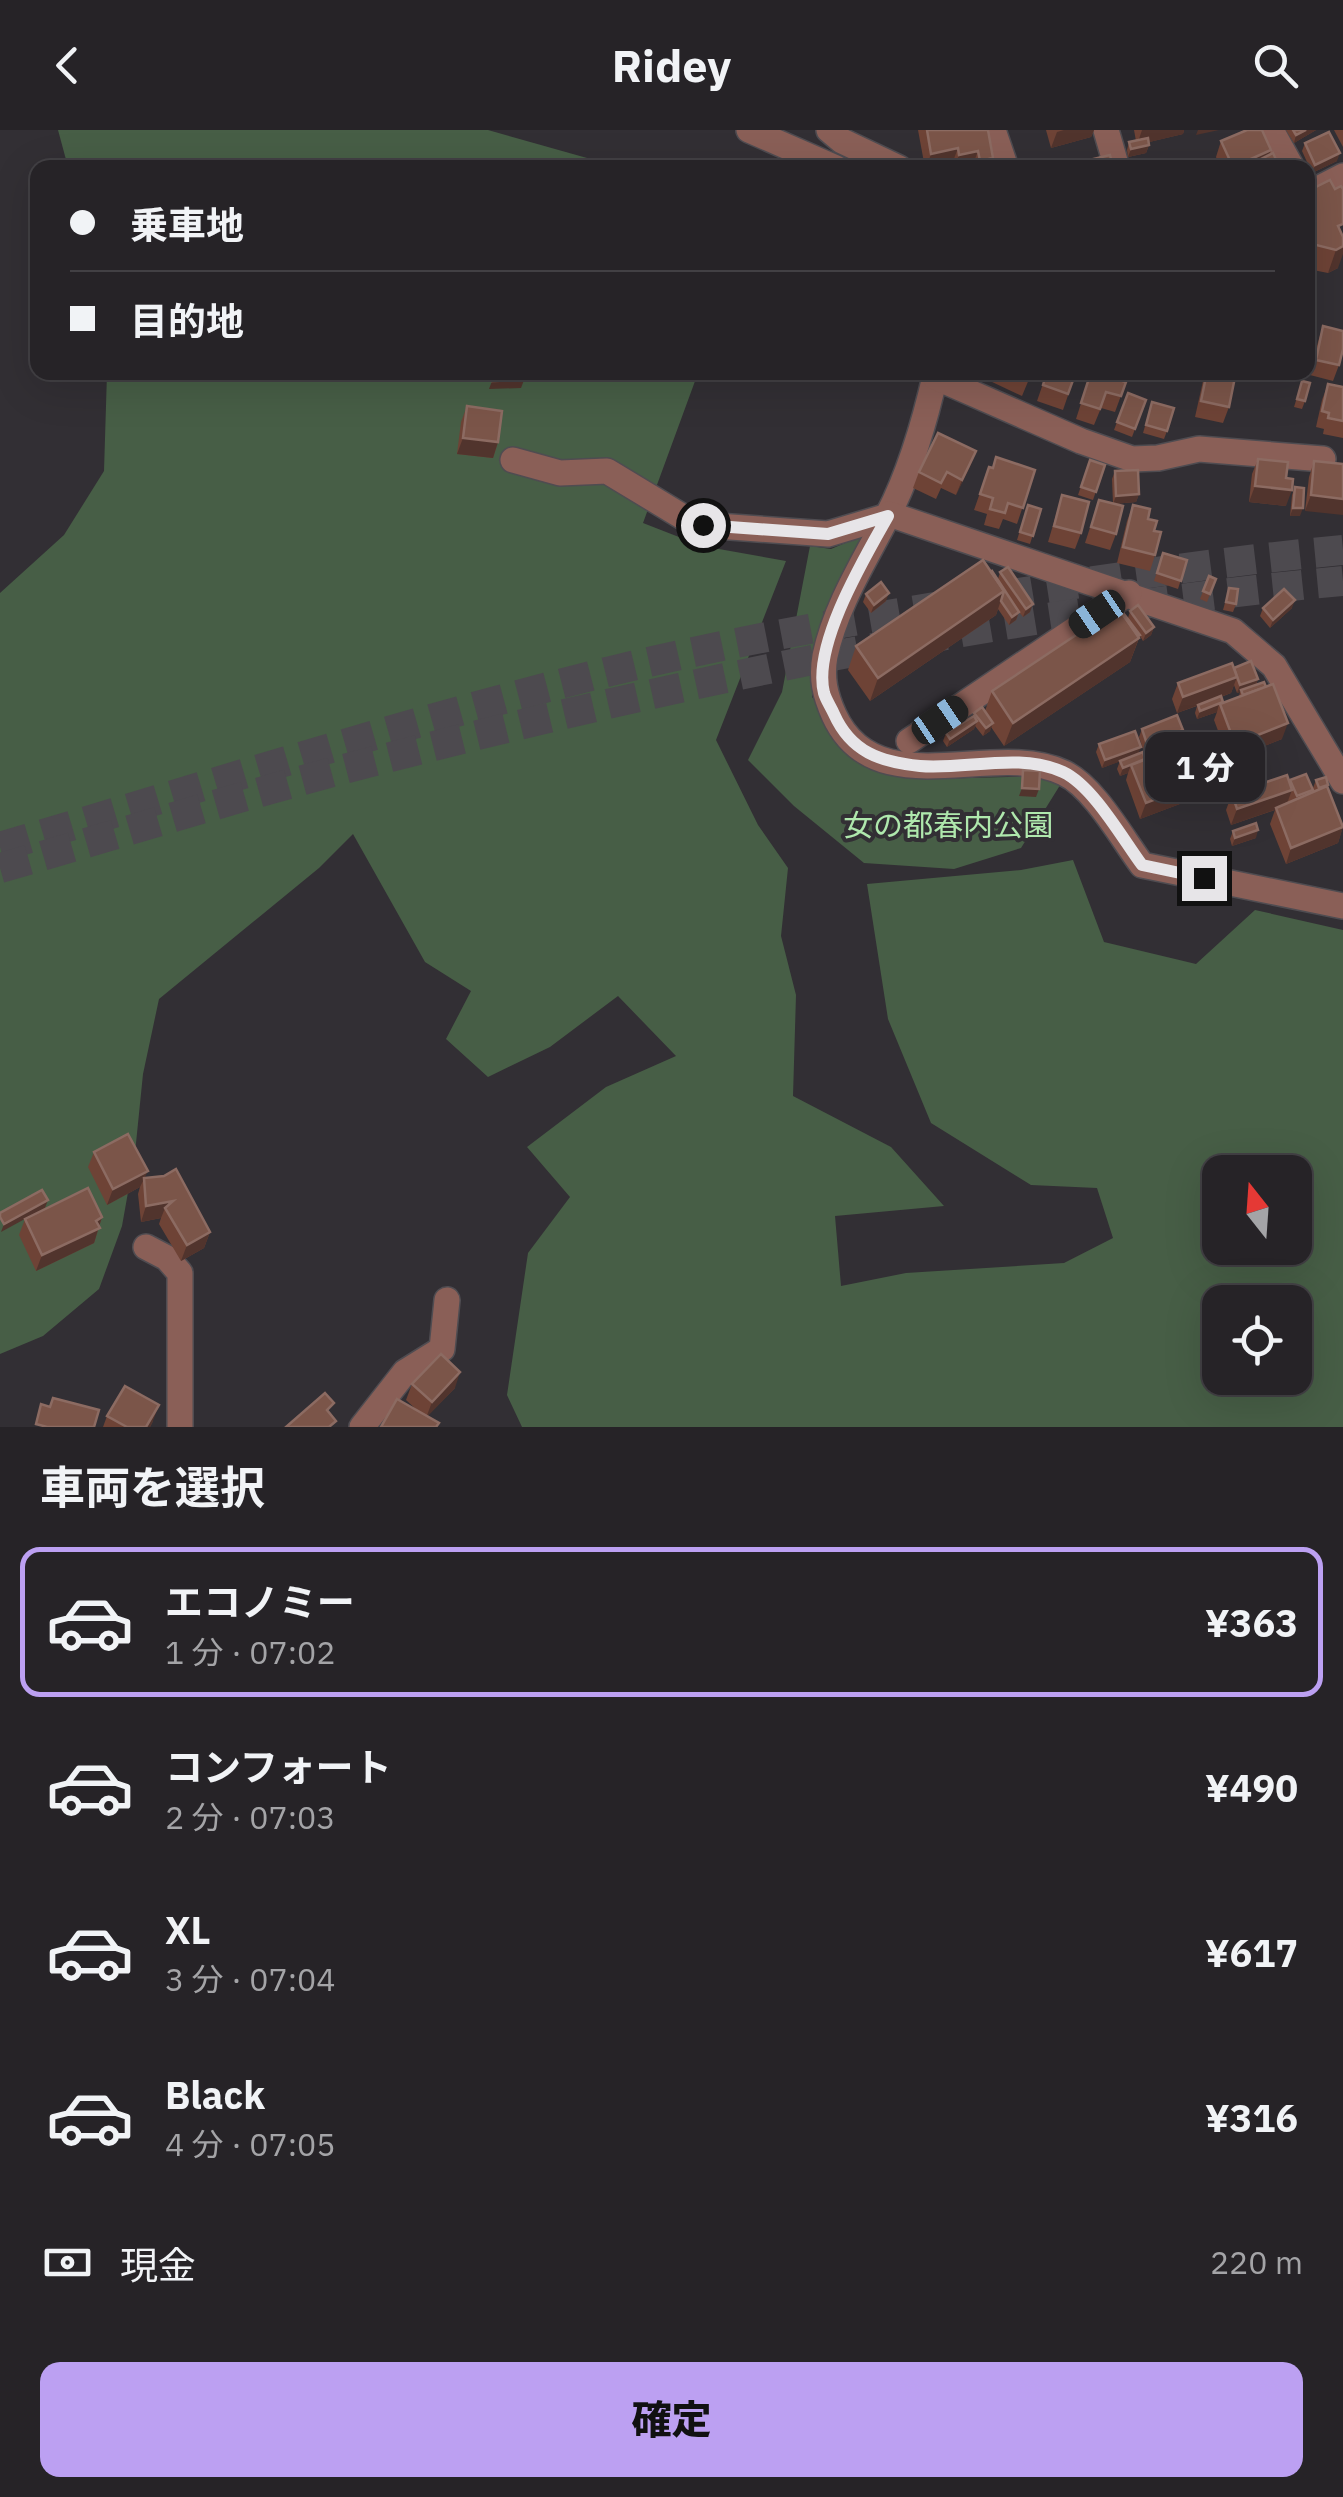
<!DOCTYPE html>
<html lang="ja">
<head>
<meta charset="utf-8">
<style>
	:root { --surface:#262327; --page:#322f33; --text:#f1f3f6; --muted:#a4a4a7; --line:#424044; --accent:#bca0f2 }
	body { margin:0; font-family:"IBM Plex Sans","Noto Sans JP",sans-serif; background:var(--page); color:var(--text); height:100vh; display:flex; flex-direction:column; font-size:38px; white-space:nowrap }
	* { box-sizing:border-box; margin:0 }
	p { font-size:32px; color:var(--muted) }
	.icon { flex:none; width:55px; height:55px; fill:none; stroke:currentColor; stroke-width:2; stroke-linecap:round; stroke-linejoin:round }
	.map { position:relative; height:1297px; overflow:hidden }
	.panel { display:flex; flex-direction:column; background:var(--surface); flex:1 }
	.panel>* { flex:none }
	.hud { position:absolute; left:30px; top:30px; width:1285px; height:220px; border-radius:20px; box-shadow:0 10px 40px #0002,0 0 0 2px var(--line); display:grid; align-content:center; height:220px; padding:0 40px; background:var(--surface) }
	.needle { width:65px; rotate:343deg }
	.controls { position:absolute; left:1202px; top:1025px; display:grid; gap:20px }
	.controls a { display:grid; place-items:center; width:110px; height:110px; border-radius:20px; background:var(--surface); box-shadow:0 10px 40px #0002,0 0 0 2px var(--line); font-size:50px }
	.end { position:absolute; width:45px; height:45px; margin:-22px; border:12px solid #e7e5e8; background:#111; box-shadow:0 0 0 5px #111 }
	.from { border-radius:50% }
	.bubble { position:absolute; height:70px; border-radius:20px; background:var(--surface); box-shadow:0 10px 40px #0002,0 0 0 2px var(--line); font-size:32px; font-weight:800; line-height:70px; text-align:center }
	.car { position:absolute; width:30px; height:60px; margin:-30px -15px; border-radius:12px; box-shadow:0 0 8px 2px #0007; background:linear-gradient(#222 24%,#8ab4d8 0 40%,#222 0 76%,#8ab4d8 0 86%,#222 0) }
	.hud b { display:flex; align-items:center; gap:35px; height:95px; font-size:38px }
	.hud b+b { border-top:2px solid var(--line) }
	.hud i { width:25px; height:25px; background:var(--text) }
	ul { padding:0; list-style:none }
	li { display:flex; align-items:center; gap:30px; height:150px; margin:0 20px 15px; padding:0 20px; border:5px solid transparent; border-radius:20px }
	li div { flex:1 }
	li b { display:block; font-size:38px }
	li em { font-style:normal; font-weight:800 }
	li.selected { border-color:var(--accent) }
	li>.icon { width:90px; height:90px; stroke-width:1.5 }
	h2 { padding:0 40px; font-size:45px; line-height:120px }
	.pay { display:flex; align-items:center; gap:25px; height:110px; padding:0 40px; font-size:38px }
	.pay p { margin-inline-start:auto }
	.primary-button { display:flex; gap:20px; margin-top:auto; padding:20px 40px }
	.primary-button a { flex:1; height:115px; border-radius:20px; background:var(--accent); color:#111; font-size:40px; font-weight:800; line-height:115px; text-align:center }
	header { display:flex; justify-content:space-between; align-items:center; height:130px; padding:0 40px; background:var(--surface); font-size:45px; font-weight:800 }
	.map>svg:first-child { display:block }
	.green { fill:#475e46; fill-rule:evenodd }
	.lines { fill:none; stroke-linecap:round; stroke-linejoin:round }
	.highway-tunnel { stroke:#4d4a4f; stroke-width:30; stroke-dasharray:30 15; stroke-linecap:butt }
	.minor-casing { stroke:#4f4c51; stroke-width:28 }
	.minor { stroke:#8a5f57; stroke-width:25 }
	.wall { fill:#6e4336; fill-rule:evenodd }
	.shaded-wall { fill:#51342d }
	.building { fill:#7b5549; stroke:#8c6b62; stroke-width:2.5 }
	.route { stroke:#e7e5e8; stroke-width:12 }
	.labels { text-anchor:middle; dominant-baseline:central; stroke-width:8; stroke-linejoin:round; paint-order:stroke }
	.park-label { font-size:30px; fill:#afe8ad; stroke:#322f34 }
</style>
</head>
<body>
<header><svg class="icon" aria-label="back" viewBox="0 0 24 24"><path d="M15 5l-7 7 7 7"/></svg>Ridey<svg class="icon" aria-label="search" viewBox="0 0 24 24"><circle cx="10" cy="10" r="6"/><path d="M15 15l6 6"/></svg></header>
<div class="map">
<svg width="1343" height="1297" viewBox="0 0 1343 1297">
	<rect width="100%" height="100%" fill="#322f34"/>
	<g class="green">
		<polygon points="58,0 488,0 619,37 68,37"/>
		<path d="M 107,243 L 698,243 L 643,393 L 702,416 L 786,431 L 716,610 L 758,695 L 788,738 L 781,806 L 796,865 L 793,966 L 891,1017 L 944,1076 L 835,1086 L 841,1156 L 906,1143 L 1064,1133 L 1113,1108 L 1097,1058 L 1031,1055 L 931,993 L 888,889 L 867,754 L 1021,740 L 1073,730 L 1104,812 L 1196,834 L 1255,780 L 1343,800 L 1343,1297 L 522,1297 L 507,1265 L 528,1123 L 570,1067 L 527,1017 L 606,957 L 676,926 L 618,866 L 550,917 L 488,947 L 446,909 L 471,861 L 425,832 L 353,704 L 319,738 L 159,869 L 143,944 L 135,1023 L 122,1096 L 99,1159 L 43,1206 L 0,1224 L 0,463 L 64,405 L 104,341 ZM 1220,1042 L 1295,1042 L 1295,1118 L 1220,1118 ZM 1220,1172 L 1295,1172 L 1295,1248 L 1220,1248 Z"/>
		<polygon points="864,405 816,509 812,567 867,636 901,647 929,649 1044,646 1062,652 1021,718 954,739 864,733 794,676 748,630 782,562 810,416 831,419"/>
	</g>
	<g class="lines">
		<g class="highway-tunnel">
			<path d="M 0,717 C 203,657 406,592 611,541 C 724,513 839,493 953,474 C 1082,452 1212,432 1343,420"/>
			<path d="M 0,738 C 123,703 246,664 371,632 C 689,550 1015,481 1343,451"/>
		</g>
		<defs>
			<g id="minor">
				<polyline points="749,0 836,38"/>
				<polyline points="829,0 842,11 899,38"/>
				<polyline points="993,0 1006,38"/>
				<polyline points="1106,0 1117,38"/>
				<polyline points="1271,0 1292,38"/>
				<polyline points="1308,64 1343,46"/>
				<path d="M 936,242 C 925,291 910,343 887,387 C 864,432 836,475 825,526 C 821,548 825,565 834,585 C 876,677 993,609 1064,643 C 1094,657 1122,708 1142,735 L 1343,776"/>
				<polyline points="935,247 1081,311 1132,329 1158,328 1199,319 1323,329"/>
				<polyline points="513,330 560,343 607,341 693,393 703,395 828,404 888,386"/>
				<polyline points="889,384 1233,501 1274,536 1343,651"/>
				<polyline points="909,611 1129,463"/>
				<polyline points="146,1117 167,1128 180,1143 180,1297"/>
				<polyline points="362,1297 405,1242 442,1219 447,1170"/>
			</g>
		</defs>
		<use href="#minor" class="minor-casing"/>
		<use href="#minor" class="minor"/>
	</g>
	<g class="wall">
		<polygon points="918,0 988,0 993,28 990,38 952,38 952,34 936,38 925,38"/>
		<polygon points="1046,0 1094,0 1091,7 1051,18"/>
		<polygon points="1134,0 1184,0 1183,4 1149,12 1149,15 1146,23 1128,27 1127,20 1129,12 1136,11"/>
		<polygon points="1286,0 1316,0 1294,13"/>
		<polygon points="1334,0 1343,0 1343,17"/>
		<polygon points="1221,11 1271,20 1270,25 1280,38 1220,38 1216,27"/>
		<polygon points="1305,13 1337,31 1312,43 1302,21"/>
		<polygon points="1330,50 1338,138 1328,143 1308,139 1308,61"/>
		<polygon points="1323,196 1339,235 1333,251 1310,245 1318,212"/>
		<polygon points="993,242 1032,242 1022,266 990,251"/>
		<polygon points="1047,242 1076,242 1063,280 1037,271"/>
		<polygon points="1091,242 1126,252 1115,282 1101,278 1094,295 1076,289"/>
		<polygon points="1205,242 1236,242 1229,277 1223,293 1195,287"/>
		<polygon points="1259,242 1301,242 1298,251"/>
		<polygon points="1302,251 1305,271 1302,279 1294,277"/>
		<polygon points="1328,254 1343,257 1343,308 1323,304 1324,299 1316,297 1322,270"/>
		<polygon points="1128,263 1146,270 1132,307 1114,300"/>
		<polygon points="1152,272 1167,301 1164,309 1143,303"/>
		<polygon points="467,276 498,312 493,328 457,324 461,292"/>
		<polygon points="976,321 956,365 941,358 936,369 913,358 919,342"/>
		<polygon points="1258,329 1286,348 1286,376 1249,372 1252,344"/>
		<polygon points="1090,330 1105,335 1093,370 1078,365"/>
		<polygon points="1314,331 1343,334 1305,381 1309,347"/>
		<polygon points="989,337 1035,340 1017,394 1003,389 999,399 984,395 987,384 974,380"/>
		<polygon points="1115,341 1139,364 1136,372 1113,374 1112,349"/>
		<polygon points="1295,357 1300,386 1290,386 1292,365"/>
		<polygon points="1062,365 1081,403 1075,419 1048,412"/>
		<polygon points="1099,370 1116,404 1110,420 1085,413"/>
		<polygon points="1028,375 1041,379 1030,414 1017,410"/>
		<polygon points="1133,375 1148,389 1154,401 1155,425 1150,441 1117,433 1127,391"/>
		<polygon points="1163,423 1187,430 1178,459 1154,451"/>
		<polygon points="991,442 998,449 1000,442 1030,482 1023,487 1019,482 1016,490 1009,495 998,479 996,485 870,571 848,540 856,516"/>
		<polygon points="1209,446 1216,449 1207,472 1200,469"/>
		<polygon points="1229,458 1236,474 1233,482 1223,480"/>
		<polygon points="866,464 886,471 871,483 863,472"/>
		<polygon points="1263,478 1292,478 1270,498 1260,486"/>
		<polygon points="1130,481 1154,497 1151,505 1143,511 1140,506 1130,532 1004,616 991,597 990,601 983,606 975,596 974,599 947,617 943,611 946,603 973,586 974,583 985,581 992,561 1123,485 1128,488"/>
		<path d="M 1234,538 L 1258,549 L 1256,555 L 1282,609 L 1229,630 L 1214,590 L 1217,582 L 1197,589 L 1195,583 L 1197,576 L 1177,583 L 1172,569 L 1178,553 ZM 1234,555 L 1237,563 L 1240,562 L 1239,567 L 1223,572 L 1221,567 L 1231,563 Z"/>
		<polygon points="1142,599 1183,600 1180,608 1144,622 1139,607"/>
		<polygon points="1099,614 1138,624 1145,629 1158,625 1161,616 1188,619 1186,620 1193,669 1140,689 1126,650 1128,643 1120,646 1117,639 1120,631 1102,638 1096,622"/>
		<polygon points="1316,650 1327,656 1343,696 1338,713 1286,734 1270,694 1275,680 1231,695 1226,680 1232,664 1289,652 1313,660 1312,663 1314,662 1313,658"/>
		<polygon points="1233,701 1256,708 1232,716 1230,709"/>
		<polygon points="94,1022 145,1048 210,1102 204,1118 181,1131 159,1094 161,1088 141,1092 138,1064 140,1057 107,1075 88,1037"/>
		<polygon points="102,1087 94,1113 36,1141 19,1105 25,1089"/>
		<polygon points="412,1254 455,1258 427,1286 439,1293 437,1297 381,1297 419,1282 406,1270"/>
		<polygon points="107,1286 153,1291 150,1297 103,1297"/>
	</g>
	<g class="shaded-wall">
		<polygon points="1064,0 1094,0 1091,7 1051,18 1057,2"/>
		<polygon points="1142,0 1184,0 1183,4 1137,15"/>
		<polygon points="1198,0 1219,0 1196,5"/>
		<polygon points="1306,0 1316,0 1294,13 1296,5"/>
		<polygon points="1149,15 1146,23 1128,27 1131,19"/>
		<polygon points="958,18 952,34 926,38 931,24"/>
		<polygon points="1271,20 1265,36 1232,38 1233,37"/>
		<polygon points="978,21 972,37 954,38 959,25"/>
		<polygon points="1340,23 1337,31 1312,43 1315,35"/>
		<polygon points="993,28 990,38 977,38 980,31"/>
		<polygon points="1343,116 1343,124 1338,138 1328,143 1336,120"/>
		<polygon points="524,250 521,258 489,259 492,251"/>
		<polygon points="463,308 498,312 493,328 457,324"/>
		<polygon points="976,321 970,337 956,365 962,350"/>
		<polygon points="1255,356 1292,360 1286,376 1249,372"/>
		<polygon points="1139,364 1136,372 1113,374 1116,366"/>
		<polygon points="1311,365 1343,369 1343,385 1305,381"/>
		<polygon points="1293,378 1303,378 1300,386 1290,386"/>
		<polygon points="1004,461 996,485 870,571 878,548"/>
		<polygon points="889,463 886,471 871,483 874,475"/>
		<polygon points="1295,470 1292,478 1270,498 1273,490"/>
		<polygon points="1033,474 1030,482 1023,487 1026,479"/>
		<polygon points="1019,482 1016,490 1009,495 1012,487"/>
		<polygon points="1154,497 1151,505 1143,511 1146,503"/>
		<polygon points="1140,505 1130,532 1004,616 1013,593"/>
		<polygon points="1237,547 1231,563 1177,583 1183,567"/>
		<polygon points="1258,549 1255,557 1237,563 1240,555"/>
		<polygon points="1219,574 1217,582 1197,589 1200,581"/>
		<polygon points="977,591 974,599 947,617 950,609"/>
		<polygon points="993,593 990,601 983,606 986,598"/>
		<polygon points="1288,593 1282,609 1229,630 1235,614"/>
		<polygon points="1183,600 1180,608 1144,622 1147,614"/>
		<polygon points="1141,617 1138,625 1102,638 1105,630"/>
		<polygon points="1131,635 1128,643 1120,646 1123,638"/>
		<polygon points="1198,653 1193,669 1140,689 1146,673"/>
		<polygon points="1022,658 1039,659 1036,667 1019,666"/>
		<polygon points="1292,660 1286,676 1231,695 1237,679"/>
		<polygon points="1343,697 1338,713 1286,734 1291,718"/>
		<polygon points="1258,700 1256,708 1232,716 1235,708"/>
		<polygon points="148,1041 140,1057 107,1075 113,1059"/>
		<polygon points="48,1070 45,1078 1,1102 4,1094"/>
		<polygon points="173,1071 165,1078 161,1088 141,1092 146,1076"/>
		<polygon points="102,1087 94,1113 36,1141 42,1125"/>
		<polygon points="210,1102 204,1118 181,1131 187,1115"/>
		<polygon points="460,1242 455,1258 426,1288 432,1272"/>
		<polygon points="159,1275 153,1291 150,1297 146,1297"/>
	</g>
	<g class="building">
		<polygon points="927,0 988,0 993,28 980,31 978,21 959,25 958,18 931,24"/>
		<polygon points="1247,0 1262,0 1271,20 1233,37 1221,11"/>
		<polygon points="1293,0 1306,0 1296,5"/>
		<polygon points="1329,2 1340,23 1315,35 1305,13"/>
		<polygon points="1148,8 1149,15 1131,19 1129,12"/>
		<polygon points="1273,23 1280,38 1243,38"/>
		<polygon points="1110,25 1113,38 1082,38 1081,32"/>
		<polygon points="1330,50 1335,59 1341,56 1343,59 1343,94 1338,96 1343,107 1343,116 1336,120 1316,115 1308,100 1308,61"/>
		<polygon points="1323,196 1343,201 1343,219 1339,235 1316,230"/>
		<polygon points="492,242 524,242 524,250 492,251"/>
		<polygon points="1012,242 1031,242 1028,250"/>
		<polygon points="1047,242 1076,242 1068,264 1043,255"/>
		<polygon points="1091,242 1126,252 1121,266 1106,262 1100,279 1081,273"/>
		<polygon points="1207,242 1236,242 1229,277 1201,271"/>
		<polygon points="1302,251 1310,253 1305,271 1297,269"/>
		<polygon points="1328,254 1343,257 1343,291 1328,288 1329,283 1322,281"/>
		<polygon points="1128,263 1146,270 1135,299 1117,292"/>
		<polygon points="1152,272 1174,278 1167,301 1146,295"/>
		<polygon points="467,276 502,281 498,312 463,308"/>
		<polygon points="938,303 976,321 962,350 947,342 941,353 919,342"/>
		<polygon points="996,327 1035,340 1023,378 1008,373 1005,383 990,379 993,368 980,364 989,337 993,338"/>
		<polygon points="1258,329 1288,332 1286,348 1293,349 1292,360 1255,356"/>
		<polygon points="1090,330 1105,335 1096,362 1081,357"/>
		<polygon points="1314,331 1343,334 1343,369 1311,365"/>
		<polygon points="1138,340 1139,364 1116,366 1115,341"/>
		<polygon points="1295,357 1304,358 1303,378 1293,378"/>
		<polygon points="1062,365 1089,372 1081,403 1054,396"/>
		<polygon points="1099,370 1123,376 1116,404 1091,397"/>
		<polygon points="1028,375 1041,379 1033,406 1020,402"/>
		<polygon points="1133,375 1150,379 1148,389 1157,391 1154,401 1161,402 1155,425 1123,417"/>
		<polygon points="1163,423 1187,430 1181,451 1157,443"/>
		<polygon points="983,430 1004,461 878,548 856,516"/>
		<polygon points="1008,437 1033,474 1026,479 1000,442"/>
		<polygon points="992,441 1019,482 1012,487 1001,471 1004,461 991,442"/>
		<polygon points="1209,446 1216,449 1210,464 1203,461"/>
		<polygon points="881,452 889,463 874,475 866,464"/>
		<polygon points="1229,458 1238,459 1236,474 1226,472"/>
		<polygon points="1284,459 1295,470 1273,490 1263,478"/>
		<polygon points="1138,475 1154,497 1146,503 1130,481"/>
		<polygon points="1118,477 1139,508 1013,593 992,561"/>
		<polygon points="1124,484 1140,505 1138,506 1123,485"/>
		<polygon points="1251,531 1258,549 1240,555 1234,538"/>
		<polygon points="1232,533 1237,547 1183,567 1178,553"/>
		<polygon points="1264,552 1266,557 1243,565 1241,560"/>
		<polygon points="1273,554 1288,593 1235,614 1220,574"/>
		<polygon points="1221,566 1223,572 1200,581 1198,575"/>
		<polygon points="982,577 993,593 986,598 974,583"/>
		<polygon points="1177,585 1183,600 1147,614 1142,599"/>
		<polygon points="974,586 977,591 950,609 946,603"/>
		<polygon points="1135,601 1141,617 1105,630 1099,614"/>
		<polygon points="1189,606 1191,611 1163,621 1161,616"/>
		<polygon points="1184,615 1198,653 1146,673 1131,635"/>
		<polygon points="1143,622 1145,629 1123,638 1120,631"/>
		<polygon points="1023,640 1040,641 1039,659 1022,658"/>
		<polygon points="1306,644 1313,660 1297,666 1290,650"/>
		<polygon points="1287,645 1292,660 1237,679 1232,664"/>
		<polygon points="1326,647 1328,655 1319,658 1316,650"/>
		<polygon points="1327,656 1343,697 1291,718 1276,678"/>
		<polygon points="1256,693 1258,700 1235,708 1233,701"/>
		<polygon points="128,1004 148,1041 113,1059 94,1022"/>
		<polygon points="176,1039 210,1102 187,1115 165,1078 173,1071 146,1076 144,1048 164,1046"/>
		<polygon points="88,1058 102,1087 96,1091 100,1098 42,1125 25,1089"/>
		<polygon points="42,1060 48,1070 4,1094 0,1087 0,1083"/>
		<polygon points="441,1224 460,1242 432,1272 412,1254"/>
		<polygon points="125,1256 159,1275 146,1297 127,1297 107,1286"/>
		<polygon points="325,1263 334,1273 327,1280 336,1291 329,1297 286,1297"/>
		<polygon points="53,1268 99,1280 94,1297 47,1297 36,1294 41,1274 50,1277"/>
		<polygon points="397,1269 439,1293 436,1297 381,1297"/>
	</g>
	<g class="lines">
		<path class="route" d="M 703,395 L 828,404 L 888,386 C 865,427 812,515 824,563 C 826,570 831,577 834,584 C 851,622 880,632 920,636 C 966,640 1019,622 1063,642 C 1093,656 1122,708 1142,735 L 1204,748"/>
	</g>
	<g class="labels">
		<g class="park-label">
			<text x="948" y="694">女の都春内公園</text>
		</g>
	</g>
</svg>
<div class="controls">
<a><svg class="needle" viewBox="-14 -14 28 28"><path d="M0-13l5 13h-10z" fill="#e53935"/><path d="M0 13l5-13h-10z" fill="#a4a4a7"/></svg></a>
<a><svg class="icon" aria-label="locate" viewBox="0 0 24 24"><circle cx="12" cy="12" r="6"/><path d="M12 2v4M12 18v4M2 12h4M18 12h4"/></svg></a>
</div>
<i class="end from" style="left:703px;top:395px"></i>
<i class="end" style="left:1204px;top:748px"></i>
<div class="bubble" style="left:1145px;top:602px;width:120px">1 分</div>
<i class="car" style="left:1097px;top:484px;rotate:236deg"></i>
<i class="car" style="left:940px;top:590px;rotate:56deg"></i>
<div class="hud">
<b><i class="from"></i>乗車地</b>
<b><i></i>目的地</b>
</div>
</div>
<section class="panel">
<h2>車両を選択</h2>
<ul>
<li class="selected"><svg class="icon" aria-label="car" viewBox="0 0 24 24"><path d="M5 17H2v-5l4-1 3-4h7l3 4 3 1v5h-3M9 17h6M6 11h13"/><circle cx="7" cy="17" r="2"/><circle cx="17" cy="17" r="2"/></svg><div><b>エコノミー</b><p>1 分 · 07:02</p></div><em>¥363</em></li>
<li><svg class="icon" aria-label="car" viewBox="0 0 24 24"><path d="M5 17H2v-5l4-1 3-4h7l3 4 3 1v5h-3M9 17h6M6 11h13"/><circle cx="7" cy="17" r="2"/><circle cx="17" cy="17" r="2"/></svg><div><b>コンフォート</b><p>2 分 · 07:03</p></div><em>¥490</em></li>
<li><svg class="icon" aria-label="car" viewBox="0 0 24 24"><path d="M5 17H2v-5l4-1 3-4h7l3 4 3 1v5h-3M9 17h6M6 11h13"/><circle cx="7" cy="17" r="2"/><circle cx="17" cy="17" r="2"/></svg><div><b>XL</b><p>3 分 · 07:04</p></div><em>¥617</em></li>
<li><svg class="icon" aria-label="car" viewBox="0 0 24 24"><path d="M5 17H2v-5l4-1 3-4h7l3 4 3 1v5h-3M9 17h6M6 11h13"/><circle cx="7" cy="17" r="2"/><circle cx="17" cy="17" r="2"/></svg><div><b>Black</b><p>4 分 · 07:05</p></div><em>¥316</em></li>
</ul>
<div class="pay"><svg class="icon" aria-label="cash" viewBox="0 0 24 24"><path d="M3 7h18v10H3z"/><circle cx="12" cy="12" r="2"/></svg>現金<p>220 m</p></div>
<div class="primary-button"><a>確定</a></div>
</section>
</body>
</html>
